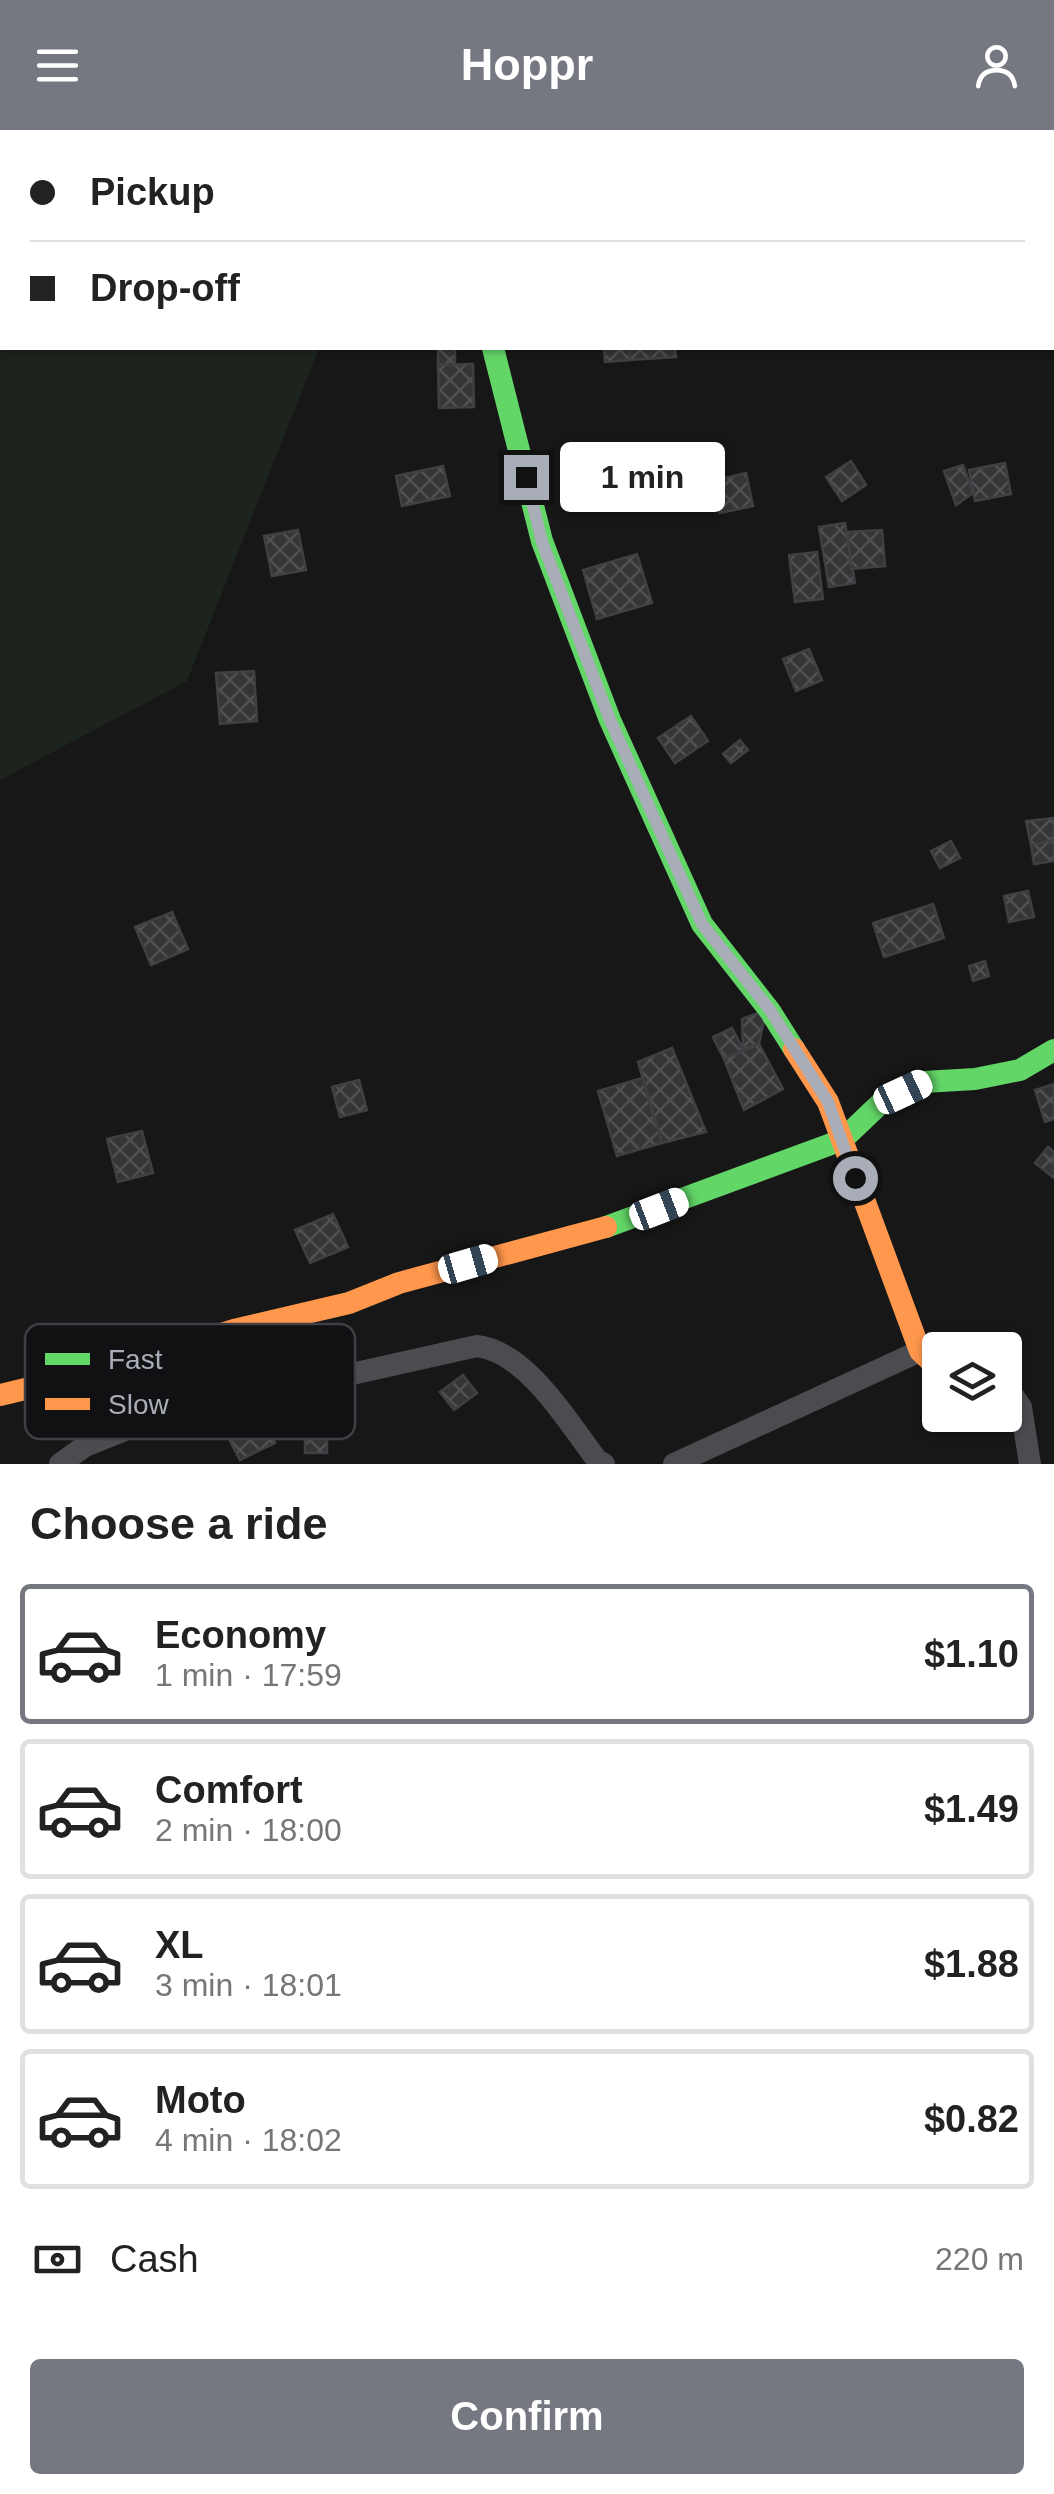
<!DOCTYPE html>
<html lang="en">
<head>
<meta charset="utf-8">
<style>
	:root { --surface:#fff; --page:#f6f6f6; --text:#222; --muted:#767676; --line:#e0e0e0; --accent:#757880 }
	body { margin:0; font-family:Arial,sans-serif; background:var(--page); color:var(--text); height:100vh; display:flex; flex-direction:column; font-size:38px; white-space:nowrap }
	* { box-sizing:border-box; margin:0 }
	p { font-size:32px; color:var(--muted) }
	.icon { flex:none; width:55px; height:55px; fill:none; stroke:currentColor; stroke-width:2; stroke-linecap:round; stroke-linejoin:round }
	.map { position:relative; height:1334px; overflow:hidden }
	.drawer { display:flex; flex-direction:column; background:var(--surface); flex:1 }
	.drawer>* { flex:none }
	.guide { position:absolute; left:0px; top:0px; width:1055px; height:220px; box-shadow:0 2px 8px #0004; display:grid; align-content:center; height:220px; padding:0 30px; background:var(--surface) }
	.fabs { position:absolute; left:922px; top:1202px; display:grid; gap:20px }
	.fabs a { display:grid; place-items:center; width:100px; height:100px; border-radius:10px; background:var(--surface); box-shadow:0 2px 8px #0004; font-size:50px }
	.end { position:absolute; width:45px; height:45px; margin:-22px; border:12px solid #a8adb8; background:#111; box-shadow:0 0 0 5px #111 }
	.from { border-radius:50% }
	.bubble { position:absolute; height:70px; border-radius:10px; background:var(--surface); box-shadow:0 2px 8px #0004; font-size:32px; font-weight:700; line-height:70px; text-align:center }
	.car { position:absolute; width:30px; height:60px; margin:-30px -15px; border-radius:12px; box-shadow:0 0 8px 2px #0007; background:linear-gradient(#fff 24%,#345 0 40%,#fff 0 76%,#345 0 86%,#fff 0) }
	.guide b { display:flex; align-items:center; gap:35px; height:95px; font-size:38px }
	.guide b+b { border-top:2px solid var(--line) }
	.guide i { width:25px; height:25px; background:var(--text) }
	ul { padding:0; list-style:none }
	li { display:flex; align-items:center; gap:30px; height:140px; margin:0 20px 15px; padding:0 10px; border:5px solid var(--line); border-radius:10px }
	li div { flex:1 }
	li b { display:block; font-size:38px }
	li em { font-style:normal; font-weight:700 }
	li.active { border-color:var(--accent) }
	li>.icon { width:90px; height:90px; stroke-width:1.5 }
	h2 { padding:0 30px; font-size:45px; line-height:120px }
	.pay { display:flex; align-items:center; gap:25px; height:110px; padding:0 30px; font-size:38px }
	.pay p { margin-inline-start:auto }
	.action { display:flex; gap:20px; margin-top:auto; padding:20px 30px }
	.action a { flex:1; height:115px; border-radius:10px; background:var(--accent); color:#fff; font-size:40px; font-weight:700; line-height:115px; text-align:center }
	header { display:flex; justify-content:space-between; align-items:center; height:130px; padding:0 30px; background:var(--accent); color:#fff; font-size:45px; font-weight:700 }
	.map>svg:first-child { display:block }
	.green { fill:#1d241e }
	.building { fill:url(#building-cross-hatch); stroke:#3f4043; stroke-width:2.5 }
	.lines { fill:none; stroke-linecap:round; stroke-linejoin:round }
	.street { stroke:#4b4c50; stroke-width:22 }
	.fast { stroke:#63d668; stroke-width:22 }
	.slow { stroke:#ff974d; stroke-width:22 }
	.route { stroke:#a8adb8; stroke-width:12 }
	.key { fill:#111113; stroke:#3e4045; stroke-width:2.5 }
	.key-label { font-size:28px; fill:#a8adb8 }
</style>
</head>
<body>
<header><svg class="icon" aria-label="menu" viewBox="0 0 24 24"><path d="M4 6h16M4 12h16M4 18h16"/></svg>Hoppr<svg class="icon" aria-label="person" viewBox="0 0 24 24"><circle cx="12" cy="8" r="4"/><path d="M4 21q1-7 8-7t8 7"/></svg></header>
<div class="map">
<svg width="1054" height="1334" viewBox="0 0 1054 1334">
	<defs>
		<pattern id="building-cross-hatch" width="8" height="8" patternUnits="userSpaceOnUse" patternTransform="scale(2.5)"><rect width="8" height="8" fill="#353536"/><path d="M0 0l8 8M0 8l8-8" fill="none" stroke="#4f5051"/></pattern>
	</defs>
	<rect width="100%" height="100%" fill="#171717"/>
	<polygon class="green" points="0,0 236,2 2,2 2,218 319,218 187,551 0,650"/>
	<g class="building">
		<rect x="438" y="218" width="17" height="17"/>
		<polygon points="604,218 630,218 630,230 605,232"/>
		<polygon points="630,218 675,218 676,227 630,230"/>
		<polygon points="473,234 474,277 439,278 438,235"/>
		<polygon points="851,331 866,355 842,371 826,347"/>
		<polygon points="1005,333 1011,364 975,371 969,340"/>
		<polygon points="963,335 973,363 956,375 944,341"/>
		<polygon points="443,336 450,366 402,376 396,346"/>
		<polygon points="746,343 753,376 720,383 713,351"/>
		<polygon points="845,393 855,453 829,457 819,397"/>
		<polygon points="298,400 306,440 272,446 264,406"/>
		<polygon points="882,400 885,436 851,439 848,402"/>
		<polygon points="817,422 823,469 795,472 789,425"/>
		<polygon points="637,424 652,473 597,489 583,440"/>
		<polygon points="809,519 822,550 796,561 783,529"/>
		<polygon points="254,541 257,591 220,594 216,543"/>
		<polygon points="691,586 708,611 675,633 658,608"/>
		<polygon points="740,610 748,620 731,633 723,624"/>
		<polygon points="1054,688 1054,710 1031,715 1026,691"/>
		<polygon points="1054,710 1054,731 1034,734 1031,715"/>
		<polygon points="951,711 960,728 940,738 931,721"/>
		<polygon points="1028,761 1034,787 1009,792 1004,766"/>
		<polygon points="933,774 944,808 884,827 873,793"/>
		<polygon points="172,782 188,819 151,835 135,797"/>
		<polygon points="985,831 989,846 973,851 969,836"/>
		<polygon points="766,880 759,914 743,919 742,889"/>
		<polygon points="732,898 743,919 724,929 713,907"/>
		<polygon points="759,914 783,959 744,980 724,929"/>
		<polygon points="672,918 706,1002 662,1013 638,932"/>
		<polygon points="642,948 662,1013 617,1026 598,961"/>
		<polygon points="359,950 367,980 340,987 332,957"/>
		<polygon points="1054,954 1054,989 1045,992 1035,960"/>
		<polygon points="142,1001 153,1043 118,1052 107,1009"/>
		<polygon points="1048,1017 1054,1022 1054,1048 1035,1033"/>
		<polygon points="333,1084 348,1117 310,1133 295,1100"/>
		<polygon points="463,1245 477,1263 454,1280 440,1262"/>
		<polygon points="264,1291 275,1313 240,1330 229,1309"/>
		<rect x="305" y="1305" width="22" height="18"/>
	</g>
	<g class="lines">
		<g class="street">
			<polyline points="433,0 433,2"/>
			<polyline points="1005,1254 1021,1277 1030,1334"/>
			<path d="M 60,1334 L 85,1316 L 155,1288 L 477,1216 C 527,1222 568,1292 597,1330 L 604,1334"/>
			<polyline points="674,1334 920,1221"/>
		</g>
		<g class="fast">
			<polyline points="493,218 542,411 610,590 702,794 770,881 794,919"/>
			<polyline points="606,1097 842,1010 883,971 924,952 975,949 1020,940 1054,920"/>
		</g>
		<g class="slow">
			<polyline points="794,919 828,972 920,1221 940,1240"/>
			<polyline points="0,1265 113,1238 234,1200 349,1173 399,1153 606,1097"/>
		</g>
	</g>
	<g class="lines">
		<polyline class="route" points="526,347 542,412 610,590 702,794 770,880 828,972 855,1048"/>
	</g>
	<rect x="25" y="1194" width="330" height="115" rx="15" class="key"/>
	<rect x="45" y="1223" width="45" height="12" fill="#63d668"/>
	<rect x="45" y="1268" width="45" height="12" fill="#ff974d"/>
	<g class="key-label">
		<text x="108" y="1239">Fast</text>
		<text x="108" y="1284">Slow</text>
	</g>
</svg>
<div class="fabs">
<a><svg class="icon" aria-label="layers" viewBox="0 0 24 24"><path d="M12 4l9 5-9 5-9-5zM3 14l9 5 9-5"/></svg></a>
</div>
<i class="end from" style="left:855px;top:1048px"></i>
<i class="end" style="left:526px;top:347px"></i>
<div class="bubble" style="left:560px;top:312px;width:165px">1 min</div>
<i class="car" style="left:903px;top:962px;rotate:65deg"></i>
<i class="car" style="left:659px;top:1079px;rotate:69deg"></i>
<i class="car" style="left:468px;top:1134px;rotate:74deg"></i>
<div class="guide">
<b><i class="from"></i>Pickup</b>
<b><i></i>Drop-off</b>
</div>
</div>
<section class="drawer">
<h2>Choose a ride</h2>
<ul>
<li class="active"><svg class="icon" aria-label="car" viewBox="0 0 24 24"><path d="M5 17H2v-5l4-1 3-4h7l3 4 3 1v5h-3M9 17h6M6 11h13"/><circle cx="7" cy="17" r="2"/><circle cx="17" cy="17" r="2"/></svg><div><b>Economy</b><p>1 min · 17:59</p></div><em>$1.10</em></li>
<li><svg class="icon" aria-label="car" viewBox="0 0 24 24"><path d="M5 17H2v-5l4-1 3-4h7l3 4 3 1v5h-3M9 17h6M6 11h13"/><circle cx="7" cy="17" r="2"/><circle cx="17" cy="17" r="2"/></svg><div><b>Comfort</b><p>2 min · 18:00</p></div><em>$1.49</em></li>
<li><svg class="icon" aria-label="car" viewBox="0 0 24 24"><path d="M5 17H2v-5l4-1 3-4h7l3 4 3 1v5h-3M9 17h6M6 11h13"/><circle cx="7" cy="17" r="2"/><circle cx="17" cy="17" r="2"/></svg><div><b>XL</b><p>3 min · 18:01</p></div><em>$1.88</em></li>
<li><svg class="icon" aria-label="car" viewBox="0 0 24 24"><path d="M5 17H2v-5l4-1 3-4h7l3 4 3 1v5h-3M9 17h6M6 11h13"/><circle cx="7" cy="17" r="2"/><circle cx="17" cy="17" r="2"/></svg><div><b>Moto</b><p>4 min · 18:02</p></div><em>$0.82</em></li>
</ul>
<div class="pay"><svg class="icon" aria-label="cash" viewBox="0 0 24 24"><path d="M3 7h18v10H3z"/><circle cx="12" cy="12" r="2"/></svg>Cash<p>220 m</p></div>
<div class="action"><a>Confirm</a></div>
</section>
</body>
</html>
